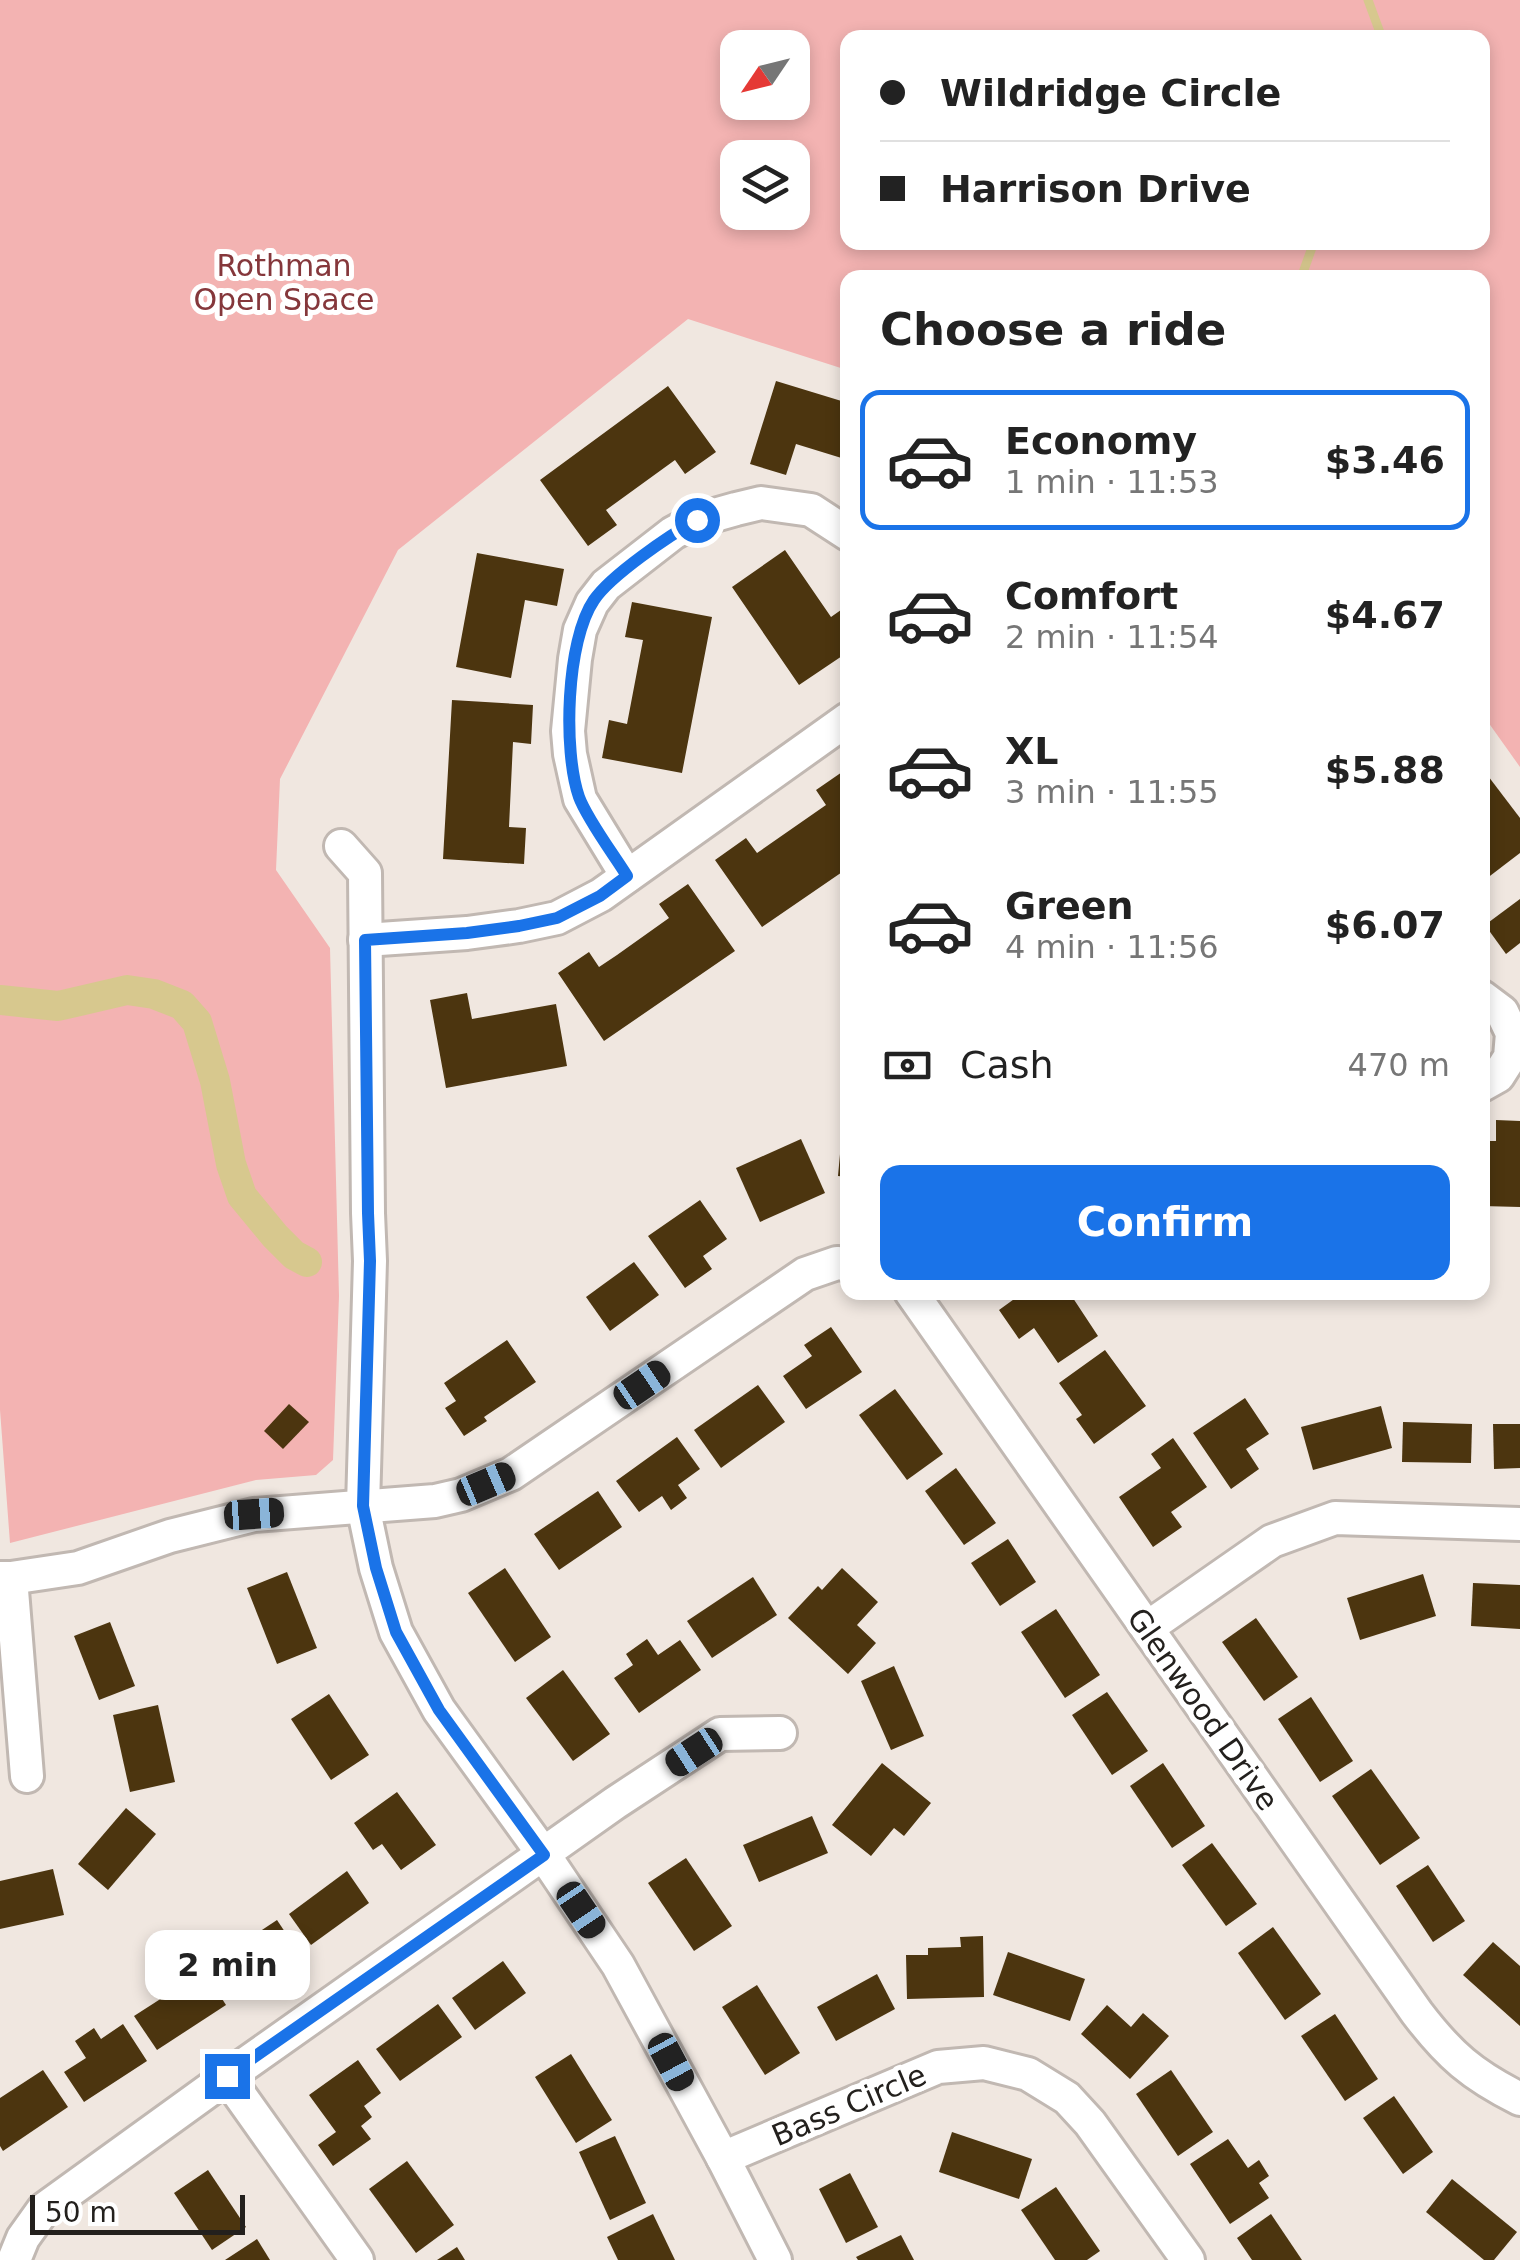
<!DOCTYPE html>
<html lang="en">
<head>
<meta charset="utf-8">
<style>
	:root { --surface:#fff; --page:#f2f2f2; --text:#222; --muted:#767676; --line:#e0e0e0; --accent:#1a73e8 }
	body { margin:0; font-family:"DejaVu Sans",sans-serif; background:var(--page); color:var(--text); height:100vh; display:flex; flex-direction:column; font-size:38px; white-space:nowrap }
	* { box-sizing:border-box; margin:0 }
	p { font-size:32px; color:var(--muted) }
	.icon { flex:none; width:55px; height:55px; fill:none; stroke:currentColor; stroke-width:2; stroke-linecap:round; stroke-linejoin:round }
	.map { position:relative; flex:1; overflow:hidden }
	.drawer { position:absolute; left:840px; top:270px; width:650px; height:1030px; display:flex; flex-direction:column; background:var(--surface); border-radius:20px; box-shadow:0 5px 15px #0003 }
	.drawer>* { flex:none }
	.top-card { position:absolute; left:840px; top:30px; width:650px; height:220px; border-radius:20px; box-shadow:0 5px 15px #0003; display:grid; align-content:center; height:220px; padding:0 40px; background:var(--surface) }
	.needle { width:65px; rotate:235deg }
	.fabs { position:absolute; left:720px; top:30px; display:grid; gap:20px }
	.fabs a { display:grid; place-items:center; width:90px; height:90px; border-radius:20px; background:var(--surface); box-shadow:0 5px 15px #0003; font-size:50px }
	.scale { position:absolute; left:30px; bottom:25px; width:215px; box-sizing:border-box; padding-left:10px; border:5px solid #23201d; border-top:0; font-size:28px; line-height:35px; white-space:nowrap; color:#23201d; -webkit-text-stroke:8px #fff; paint-order:stroke }
	.end { position:absolute; width:45px; height:45px; margin:-22px; border:12px solid #1a73e8; background:#fff; box-shadow:0 0 0 5px #fff }
	.from { border-radius:50% }
	.bubble { position:absolute; height:70px; border-radius:20px; background:var(--surface); box-shadow:0 5px 15px #0003; font-size:32px; font-weight:700; line-height:70px; text-align:center }
	.car { position:absolute; width:30px; height:60px; margin:-30px -15px; border-radius:12px; box-shadow:0 0 8px 2px #0007; background:linear-gradient(#222 24%,#8ab4d8 0 40%,#222 0 76%,#8ab4d8 0 86%,#222 0) }
	.top-card b { display:flex; align-items:center; gap:35px; height:95px; font-size:38px }
	.top-card b+b { border-top:2px solid var(--line) }
	.top-card i { width:25px; height:25px; background:var(--text) }
	ul { padding:0; list-style:none }
	li { display:flex; align-items:center; gap:30px; height:140px; margin:0 20px 15px; padding:0 20px; border:5px solid transparent; border-radius:20px }
	li div { flex:1 }
	li b { display:block; font-size:38px }
	li em { font-style:normal; font-weight:700 }
	li.active { border-color:var(--accent) }
	li>.icon { width:90px; height:90px; stroke-width:1.5 }
	h2 { padding:0 40px; font-size:45px; line-height:120px }
	.pay { display:flex; align-items:center; gap:25px; height:110px; padding:0 40px; font-size:38px }
	.pay p { margin-inline-start:auto }
	.cta { display:flex; gap:20px; margin-top:auto; padding:20px 40px }
	.cta a { flex:1; height:115px; border-radius:20px; background:var(--accent); color:#fff; font-size:40px; font-weight:700; line-height:115px; text-align:center }
	.map>svg:first-child { display:block }
	.green { fill:#f3b3b2; fill-rule:evenodd }
	.lines { fill:none; stroke-linecap:round; stroke-linejoin:round }
	.stream { stroke:#d7c88e; stroke-width:9 }
	.canal { stroke:#d7c88e; stroke-width:30 }
	.building { fill:#4c350f }
	.minor-casing { stroke:#c1b8b2; stroke-width:38 }
	.minor { stroke:#fff; stroke-width:32 }
	.route { stroke:#1a73e8; stroke-width:12 }
	.labels { text-anchor:middle; dominant-baseline:central; stroke-width:10; stroke-linejoin:round; paint-order:stroke }
	.park-label { font-size:30px; fill:#85373b; stroke:#fff }
	.street-label { font-size:30px; fill:#23201d; stroke:#fff }
</style>
</head>
<body>
<div class="map">
<svg width="1520" height="2260" viewBox="0 0 1520 2260">
	<rect width="100%" height="100%" fill="#f0e7e0"/>
	<path class="green" d="M 0,0 L 1520,0 L 1520,767 L 1483,715 L 1482,278 L 848,278 L 847,370 L 688,319 L 398,550 L 280,779 L 276,870 L 330,948 L 339,1296 L 333,1460 L 316,1475 L 256,1480 L 10,1543 L 0,1410 ZM 848,38 L 1482,38 L 1482,242 L 848,242 ZM 738,48 L 792,48 L 792,102 L 738,102 ZM 738,158 L 792,158 L 792,212 L 738,212 Z"/>
	<g class="lines">
		<g class="stream">
			<polyline points="1368,0 1382,38"/>
			<polyline points="1301,278 1314,242"/>
		</g>
		<polyline class="canal" points="0,1000 58,1006 127,990 154,994 182,1005 197,1022 215,1081 231,1164 242,1196 275,1236 294,1255 307,1262"/>
	</g>
	<g class="building">
		<polygon points="776,381 848,403 848,460 796,444 786,475 750,464"/>
		<polygon points="668,386 716,452 685,474 675,460 606,510 617,525 588,546 540,480"/>
		<polygon points="785,550 831,617 848,605 848,652 799,685 732,587"/>
		<polygon points="477,553 564,569 557,606 525,600 511,678 456,667"/>
		<polygon points="632,602 712,617 682,773 602,758 609,720 627,724 643,640 625,637"/>
		<polygon points="452,700 533,705 531,744 513,742 509,827 526,828 524,864 443,859"/>
		<polygon points="1482,768 1520,818 1520,853 1482,882"/>
		<polygon points="845,770 848,774 848,868 762,927 715,860 746,838 757,853 826,805 816,790"/>
		<polygon points="688,884 735,951 604,1041 558,973 589,952 599,967 617,955 669,918 659,904"/>
		<polygon points="1520,899 1520,943 1506,954 1485,925"/>
		<polygon points="467,993 472,1019 556,1004 567,1066 446,1088 430,1000"/>
		<polygon points="844,1110 848,1111 848,1177 838,1176"/>
		<polygon points="1496,1120 1520,1121 1520,1207 1482,1206 1482,1141 1496,1141"/>
		<polygon points="801,1139 825,1193 760,1222 736,1168"/>
		<polygon points="700,1200 727,1239 703,1256 712,1269 685,1288 648,1236"/>
		<polygon points="634,1262 659,1295 610,1331 586,1297"/>
		<polygon points="1024,1292 1069,1292 1098,1336 1058,1363 1034,1328 1019,1339 999,1310"/>
		<polygon points="831,1327 862,1372 806,1409 783,1376 812,1356 804,1345"/>
		<polygon points="507,1340 536,1382 484,1417 487,1421 464,1436 445,1408 456,1401 444,1383"/>
		<polygon points="1105,1350 1146,1406 1094,1444 1076,1419 1082,1415 1059,1383"/>
		<polygon points="758,1385 785,1422 721,1468 694,1430"/>
		<polygon points="895,1389 943,1454 907,1480 859,1415"/>
		<polygon points="1245,1398 1269,1434 1246,1449 1259,1469 1231,1489 1193,1433"/>
		<polygon points="289,1404 309,1422 283,1449 264,1431"/>
		<polygon points="1381,1406 1392,1448 1313,1470 1301,1427"/>
		<polygon points="1403,1422 1472,1424 1471,1463 1402,1462"/>
		<polygon points="1493,1424 1520,1424 1520,1468 1494,1469"/>
		<polygon points="677,1437 700,1469 678,1485 687,1498 671,1510 662,1496 639,1512 616,1481"/>
		<polygon points="1173,1438 1207,1487 1171,1512 1182,1527 1153,1547 1119,1497 1161,1468 1151,1454"/>
		<polygon points="956,1468 996,1523 964,1545 925,1491"/>
		<polygon points="598,1491 622,1527 559,1570 534,1534"/>
		<polygon points="1008,1539 1036,1582 1000,1606 971,1563"/>
		<polygon points="505,1568 551,1637 515,1662 468,1593"/>
		<polygon points="842,1568 878,1602 857,1625 876,1643 848,1674 788,1618 818,1586 822,1590"/>
		<polygon points="287,1572 317,1648 277,1664 247,1588"/>
		<polygon points="1423,1574 1436,1616 1360,1640 1347,1598"/>
		<polygon points="753,1577 777,1615 712,1658 687,1621"/>
		<polygon points="1473,1583 1520,1585 1520,1629 1471,1626"/>
		<polygon points="1056,1609 1100,1675 1065,1698 1021,1632"/>
		<polygon points="1256,1618 1298,1677 1264,1701 1222,1642"/>
		<polygon points="110,1622 135,1686 99,1700 74,1636"/>
		<polygon points="647,1639 658,1655 680,1640 701,1670 639,1713 614,1678 633,1665 626,1654"/>
		<polygon points="894,1666 924,1736 891,1750 861,1681"/>
		<polygon points="563,1670 610,1734 573,1761 526,1698"/>
		<polygon points="1107,1692 1148,1751 1112,1775 1072,1715"/>
		<polygon points="329,1694 369,1755 331,1780 291,1719"/>
		<polygon points="1311,1697 1353,1761 1320,1782 1278,1719"/>
		<polygon points="158,1705 175,1782 130,1792 113,1715"/>
		<polygon points="882,1763 931,1803 904,1836 894,1828 871,1856 832,1825"/>
		<polygon points="1163,1763 1205,1826 1172,1848 1130,1786"/>
		<polygon points="1371,1769 1420,1838 1380,1865 1332,1796"/>
		<polygon points="397,1792 436,1845 401,1870 382,1844 373,1850 354,1823"/>
		<polygon points="126,1808 156,1834 108,1890 78,1864"/>
		<polygon points="812,1816 828,1853 759,1882 743,1845"/>
		<polygon points="1212,1843 1257,1904 1226,1926 1182,1865"/>
		<polygon points="686,1858 732,1926 694,1951 648,1883"/>
		<polygon points="1428,1865 1465,1921 1433,1942 1396,1886"/>
		<polygon points="53,1869 64,1915 0,1929 0,1881"/>
		<polygon points="347,1871 369,1903 311,1945 289,1914"/>
		<polygon points="277,1920 301,1956 236,1999 212,1963"/>
		<polygon points="1273,1927 1321,1994 1285,2020 1238,1953"/>
		<polygon points="983,1936 984,1997 907,1999 906,1955 928,1955 928,1948 961,1947 960,1937"/>
		<polygon points="1493,1942 1520,1966 1520,2026 1463,1975"/>
		<polygon points="1008,1952 1085,1979 1070,2021 993,1995"/>
		<polygon points="503,1961 526,1993 475,2030 452,1998"/>
		<polygon points="204,1971 226,2005 157,2050 134,2016"/>
		<polygon points="877,1974 895,2009 836,2041 817,2007"/>
		<polygon points="757,1985 800,2053 765,2075 722,2007"/>
		<polygon points="438,2004 462,2037 400,2081 376,2049"/>
		<polygon points="1107,2005 1131,2027 1143,2013 1169,2036 1130,2079 1081,2034"/>
		<polygon points="1335,2014 1378,2079 1345,2101 1301,2036"/>
		<polygon points="123,2024 147,2061 84,2102 64,2072 86,2058 75,2041 94,2028 101,2039"/>
		<polygon points="571,2054 612,2120 576,2143 535,2077"/>
		<polygon points="358,2060 381,2093 364,2106 372,2117 361,2126 371,2139 333,2166 318,2145 336,2132 309,2095"/>
		<polygon points="43,2070 68,2107 3,2151 0,2146 0,2098"/>
		<polygon points="1171,2070 1213,2132 1178,2156 1136,2094"/>
		<polygon points="1394,2096 1433,2152 1403,2174 1363,2118"/>
		<polygon points="952,2132 1032,2159 1019,2199 939,2172"/>
		<polygon points="615,2136 646,2203 610,2220 579,2152"/>
		<polygon points="1228,2139 1248,2168 1259,2160 1269,2176 1259,2183 1269,2198 1230,2224 1190,2164"/>
		<polygon points="407,2161 454,2225 416,2253 369,2189"/>
		<polygon points="208,2170 246,2227 212,2250 174,2193"/>
		<polygon points="850,2173 878,2227 846,2243 819,2189"/>
		<polygon points="1452,2179 1517,2232 1494,2260 1484,2260 1426,2212"/>
		<polygon points="1056,2187 1100,2251 1087,2260 1055,2260 1021,2210"/>
		<polygon points="653,2214 675,2260 618,2260 607,2237"/>
		<polygon points="1271,2214 1302,2260 1252,2260 1237,2238"/>
		<polygon points="901,2235 914,2260 858,2260 856,2257"/>
		<polygon points="257,2239 270,2260 225,2260"/>
		<polygon points="457,2247 465,2260 437,2260"/>
	</g>
	<g class="lines">
		<defs>
			<g id="minor">
				<polyline points="341,846 365,873 368,1213 370,1261 363,1506 376,1568 396,1632 439,1710 544,1855 618,1965 723,2158 775,2260"/>
				<polyline points="627,876 580,799 570,754 568,731 575,659 580,630 592,603 606,585 673,533 697,520 736,509 761,503 811,510 848,534"/>
				<polyline points="365,940 467,933 519,926 557,918 601,895 848,719"/>
				<polyline points="1482,997 1502,1012 1512,1033 1510,1057 1498,1076 1482,1085"/>
				<path d="M 911,1292 L 1417,2013 C 1449,2055 1472,2075 1520,2099"/>
				<polyline points="0,1578 11,1578 78,1568 170,1536 254,1515 435,1501 461,1495 511,1474 805,1274 837,1263 848,1264"/>
				<polyline points="11,1578 27,1776"/>
				<polyline points="1147,1628 1272,1541 1335,1518 1520,1524"/>
				<polyline points="227,2077 357,2260"/>
				<polyline points="723,2158 938,2067 984,2063 1028,2074 1067,2098 1090,2123 1188,2260"/>
				<polyline points="14,2260 23,2238 43,2210 227,2077 615,1803 720,1734 780,1733"/>
			</g>
		</defs>
		<use href="#minor" class="minor-casing"/>
		<use href="#minor" class="minor"/>
	</g>
	<g class="lines">
		<path class="route" d="M 227,2076 L 544,1855 L 439,1710 L 396,1632 L 376,1568 L 363,1506 L 370,1261 L 368,1213 L 365,940 L 467,933 L 519,926 L 557,918 L 600,896 L 627,876 C 614,855 587,819 579,797 C 563,751 566,641 594,600 C 611,575 670,535 697,520"/>
	</g>
	<g class="labels">
		<g class="park-label">
			<text x="284" y="265">Rothman<tspan x="284" dy="34">Open Space</tspan></text>
		</g>
		<g class="street-label">
			<text transform="translate(1203 1709) rotate(55)">Glenwood Drive</text>
			<text transform="translate(849 2105) rotate(-23)">Bass Circle</text>
		</g>
	</g>
</svg>
<div class="fabs">
<a><svg class="needle" viewBox="-14 -14 28 28"><path d="M0-13l5 13h-10z" fill="#e53935"/><path d="M0 13l5-13h-10z" fill="#767676"/></svg></a>
<a><svg class="icon" aria-label="layers" viewBox="0 0 24 24"><path d="M12 4l9 5-9 5-9-5zM3 14l9 5 9-5"/></svg></a>
</div>
<div class="scale">50 m</div>
<i class="end from" style="left:697px;top:520px"></i>
<i class="end" style="left:227px;top:2076px"></i>
<div class="bubble" style="left:145px;top:1930px;width:165px">2 min</div>
<i class="car" style="left:642px;top:1385px;rotate:56deg"></i>
<i class="car" style="left:486px;top:1484px;rotate:67deg"></i>
<i class="car" style="left:254px;top:1514px;rotate:86deg"></i>
<i class="car" style="left:694px;top:1752px;rotate:237deg"></i>
<i class="car" style="left:581px;top:1910px;rotate:146deg"></i>
<i class="car" style="left:671px;top:2062px;rotate:152deg"></i>
<div class="top-card">
<b><i class="from"></i>Wildridge Circle</b>
<b><i></i>Harrison Drive</b>
</div>
<section class="drawer">
<h2>Choose a ride</h2>
<ul>
<li class="active"><svg class="icon" aria-label="car" viewBox="0 0 24 24"><path d="M5 17H2v-5l4-1 3-4h7l3 4 3 1v5h-3M9 17h6M6 11h13"/><circle cx="7" cy="17" r="2"/><circle cx="17" cy="17" r="2"/></svg><div><b>Economy</b><p>1 min · 11:53</p></div><em>$3.46</em></li>
<li><svg class="icon" aria-label="car" viewBox="0 0 24 24"><path d="M5 17H2v-5l4-1 3-4h7l3 4 3 1v5h-3M9 17h6M6 11h13"/><circle cx="7" cy="17" r="2"/><circle cx="17" cy="17" r="2"/></svg><div><b>Comfort</b><p>2 min · 11:54</p></div><em>$4.67</em></li>
<li><svg class="icon" aria-label="car" viewBox="0 0 24 24"><path d="M5 17H2v-5l4-1 3-4h7l3 4 3 1v5h-3M9 17h6M6 11h13"/><circle cx="7" cy="17" r="2"/><circle cx="17" cy="17" r="2"/></svg><div><b>XL</b><p>3 min · 11:55</p></div><em>$5.88</em></li>
<li><svg class="icon" aria-label="car" viewBox="0 0 24 24"><path d="M5 17H2v-5l4-1 3-4h7l3 4 3 1v5h-3M9 17h6M6 11h13"/><circle cx="7" cy="17" r="2"/><circle cx="17" cy="17" r="2"/></svg><div><b>Green</b><p>4 min · 11:56</p></div><em>$6.07</em></li>
</ul>
<div class="pay"><svg class="icon" aria-label="cash" viewBox="0 0 24 24"><path d="M3 7h18v10H3z"/><circle cx="12" cy="12" r="2"/></svg>Cash<p>470 m</p></div>
<div class="cta"><a>Confirm</a></div>
</section>
</div>
</body>
</html>
